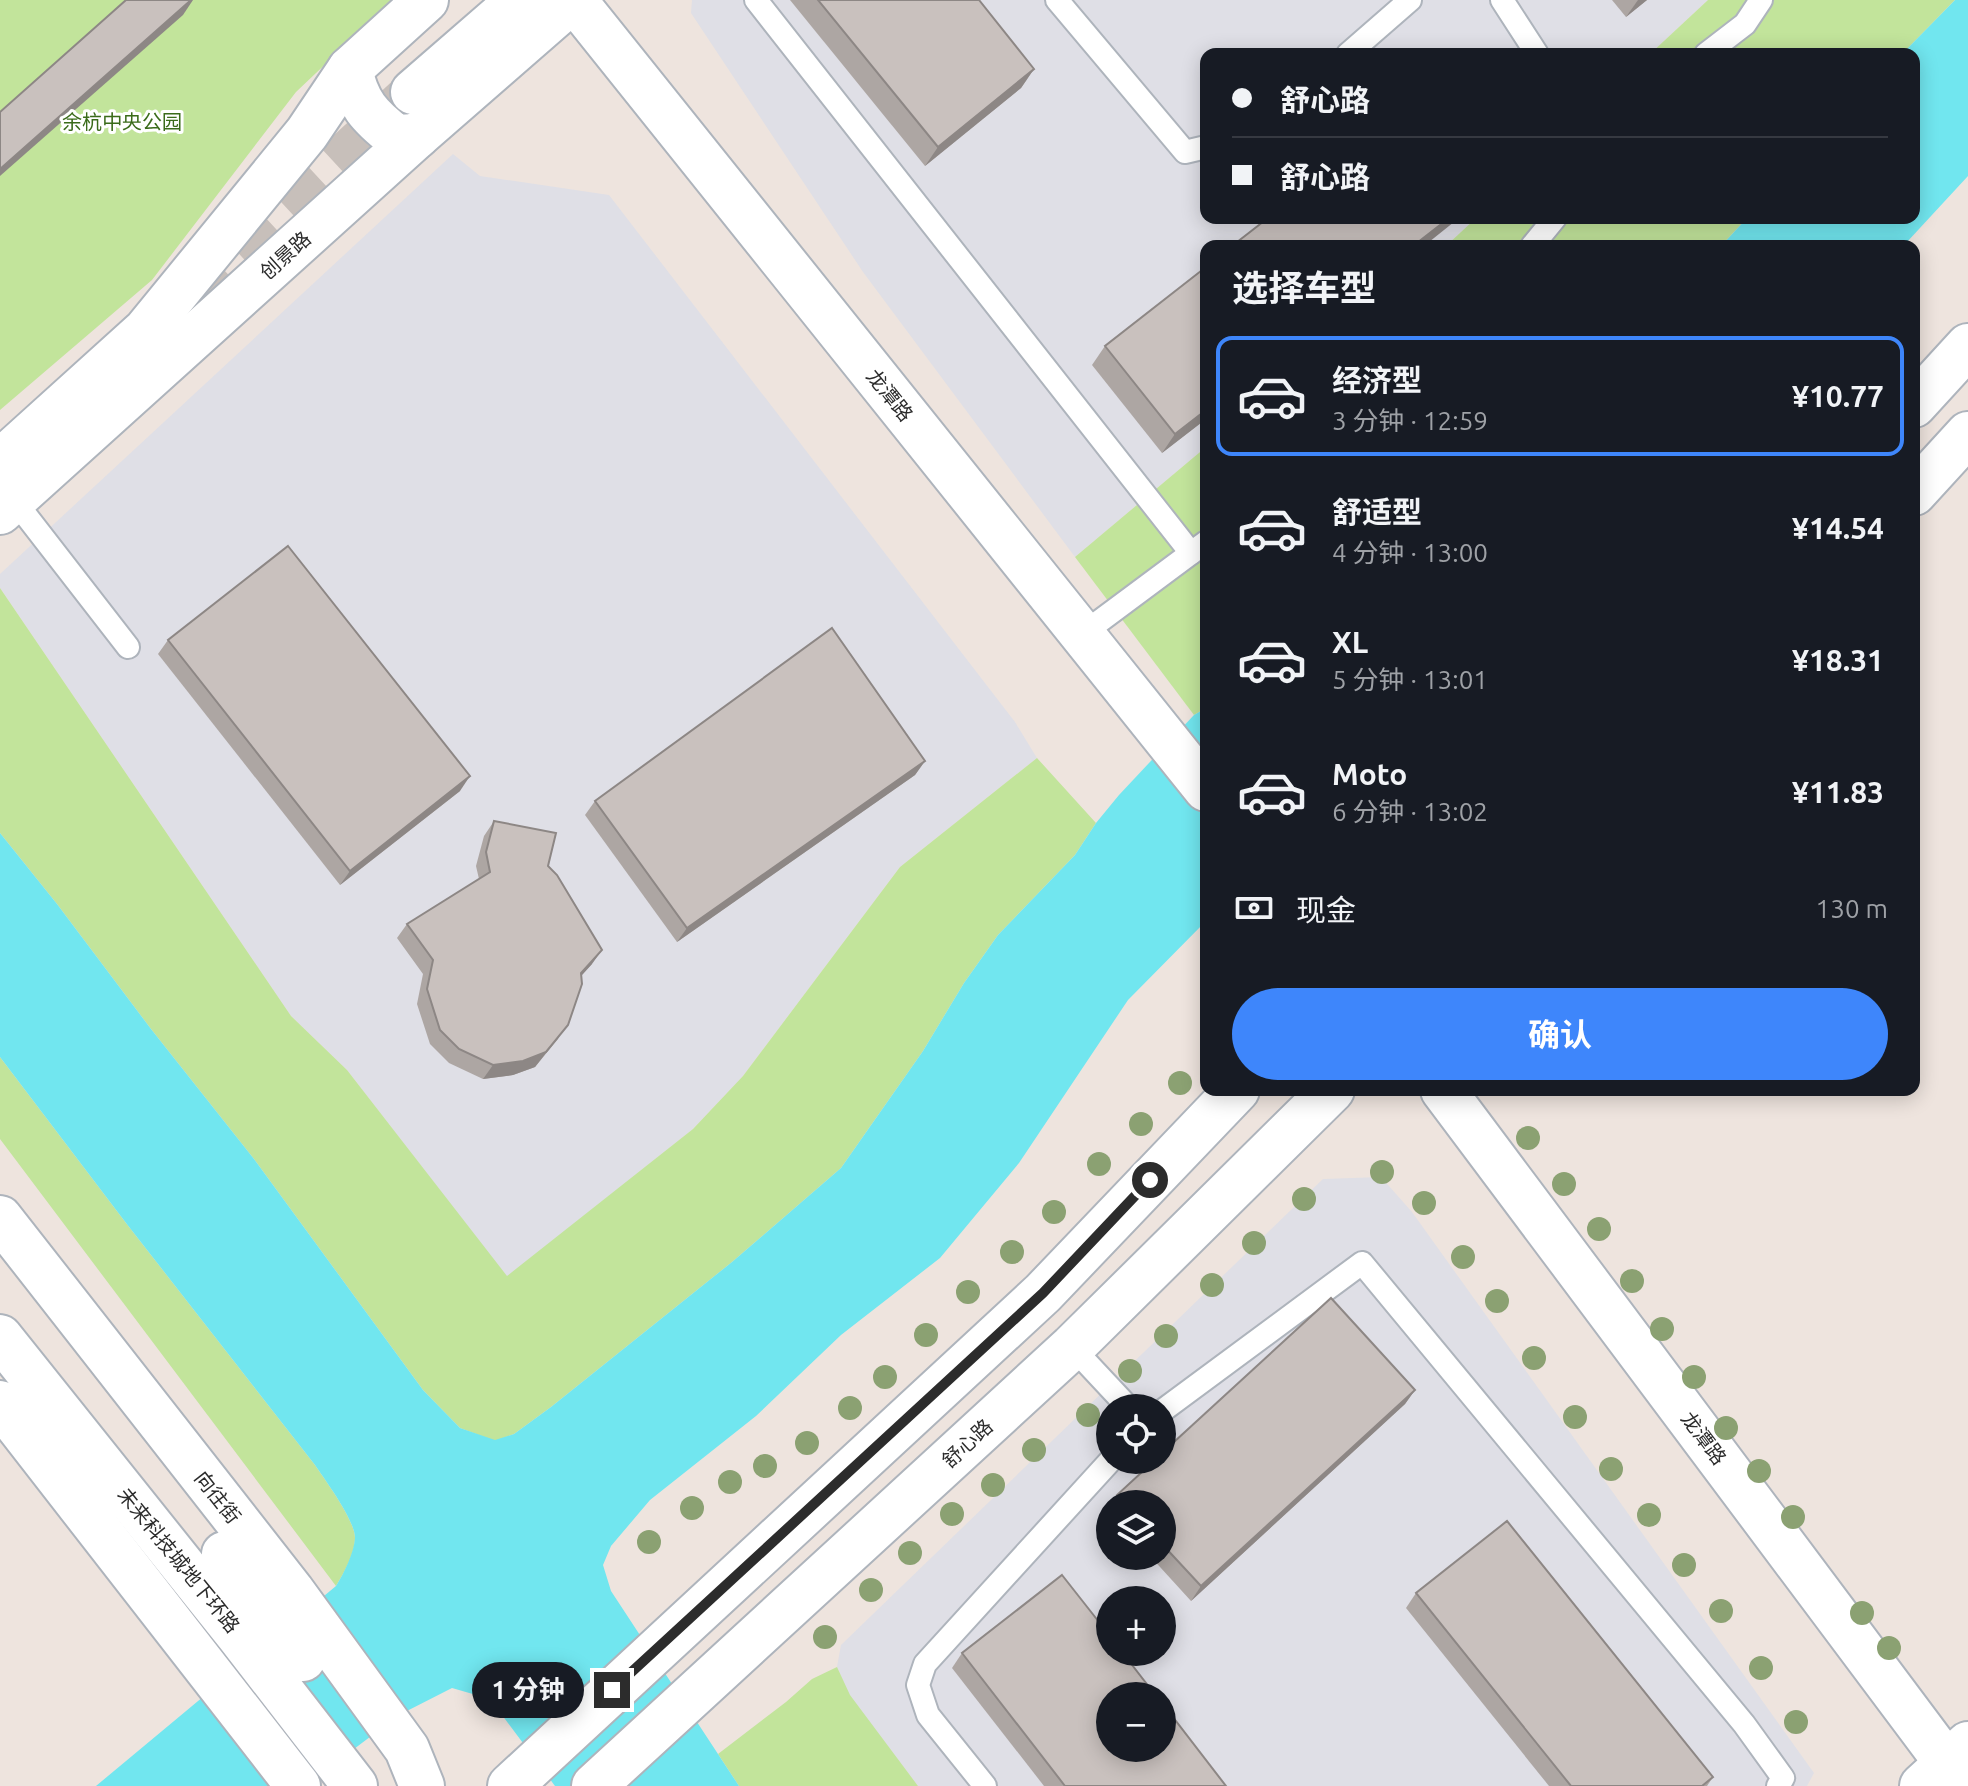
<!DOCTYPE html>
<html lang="zh">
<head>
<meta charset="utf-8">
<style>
	:root { --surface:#171b24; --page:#242831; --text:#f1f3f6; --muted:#9ea1a6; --line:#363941; --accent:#3e86fb }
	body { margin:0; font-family:Ubuntu,"Noto Sans SC",sans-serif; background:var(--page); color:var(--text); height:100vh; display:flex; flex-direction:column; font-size:30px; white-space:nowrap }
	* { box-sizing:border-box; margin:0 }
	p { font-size:26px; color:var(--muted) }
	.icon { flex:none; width:44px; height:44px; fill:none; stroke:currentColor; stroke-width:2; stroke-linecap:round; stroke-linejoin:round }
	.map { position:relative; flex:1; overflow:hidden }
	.panel { position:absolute; left:1200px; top:240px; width:720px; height:856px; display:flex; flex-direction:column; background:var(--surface); border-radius:16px; box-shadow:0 4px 20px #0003 }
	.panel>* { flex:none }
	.hud { position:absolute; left:1200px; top:48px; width:720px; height:176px; border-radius:16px; box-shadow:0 4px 20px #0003; display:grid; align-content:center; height:176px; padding:0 32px; background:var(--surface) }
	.buttons { position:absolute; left:1096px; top:1394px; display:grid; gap:16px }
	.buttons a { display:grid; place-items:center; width:80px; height:80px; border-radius:50%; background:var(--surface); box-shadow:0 4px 20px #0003; font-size:40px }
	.end { position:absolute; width:36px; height:36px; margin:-18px; border:10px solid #2c2c2c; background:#fff; box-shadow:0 0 0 4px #fff }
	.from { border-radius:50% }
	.bubble { position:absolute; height:56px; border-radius:28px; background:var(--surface); box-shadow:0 4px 20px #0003; font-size:26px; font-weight:700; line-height:56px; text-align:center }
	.hud b { display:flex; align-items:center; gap:28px; height:76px; font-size:30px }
	.hud b+b { border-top:2px solid var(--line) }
	.hud i { width:20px; height:20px; background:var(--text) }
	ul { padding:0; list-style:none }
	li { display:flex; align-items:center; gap:24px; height:120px; margin:0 16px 12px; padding:0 16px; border:4px solid transparent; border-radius:16px }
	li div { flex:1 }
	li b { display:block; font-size:30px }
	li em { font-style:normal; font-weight:700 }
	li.on { border-color:var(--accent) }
	li>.icon { width:72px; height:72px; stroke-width:1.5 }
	h2 { padding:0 32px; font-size:36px; line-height:96px }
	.pay { display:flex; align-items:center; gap:20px; height:88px; padding:0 32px; font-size:30px }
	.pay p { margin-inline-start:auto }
	.primary-button { display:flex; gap:16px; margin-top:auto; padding:16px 32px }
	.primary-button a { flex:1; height:92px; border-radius:48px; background:var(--accent); color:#fff; font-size:32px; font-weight:700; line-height:92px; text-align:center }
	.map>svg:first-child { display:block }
	.industrial { fill:#dfdfe6; fill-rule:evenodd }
	.green { fill:#c2e49b }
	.water { fill:#71e6ef }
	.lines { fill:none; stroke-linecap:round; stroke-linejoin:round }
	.secondary-tunnel { stroke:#c7bfba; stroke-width:44; stroke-dasharray:44 22; stroke-linecap:butt }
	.lane-casing { stroke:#aeb4bc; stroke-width:26 }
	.street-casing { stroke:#aeb4bc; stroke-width:48 }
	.secondary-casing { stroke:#aeb4bc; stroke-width:48 }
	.lane { stroke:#fff; stroke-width:22 }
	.street { stroke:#fff; stroke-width:44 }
	.secondary { stroke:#fff; stroke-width:44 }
	.tree { fill:#8ba172 }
	.wall { fill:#ada6a3 }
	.shaded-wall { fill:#8d8785 }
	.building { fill:#c9c1be; stroke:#8d8785; stroke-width:2 }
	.route { stroke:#2c2c2c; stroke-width:10 }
	.labels { text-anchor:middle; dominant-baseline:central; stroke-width:6; stroke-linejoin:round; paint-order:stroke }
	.park-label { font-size:20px; fill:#3a6b1a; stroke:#fff }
	.street-label { font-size:20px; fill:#2c2c2c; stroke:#fff }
</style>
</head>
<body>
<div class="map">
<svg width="1968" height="1786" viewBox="0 0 1968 1786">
	<rect width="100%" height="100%" fill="#eee4de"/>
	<g class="industrial">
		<polygon points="692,0 1708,0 1650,54 1206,54 1206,218 1476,218 1446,246 1206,246 1206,447 1075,557 863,272 691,13"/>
		<polygon points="453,154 480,176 609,195 1015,722 1037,758 900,867 743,1076 693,1129 507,1277 347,1070 291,1016 0,588 0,574"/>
		<path d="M 1381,1177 L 1412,1212 L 1814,1773 L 1807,1786 L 918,1786 L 849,1695 L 837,1667 L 841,1645 L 1323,1179 ZM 1110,1408 L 1162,1408 L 1162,1460 L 1110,1460 ZM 1110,1504 L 1162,1504 L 1162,1556 L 1110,1556 ZM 1110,1600 L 1162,1600 L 1162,1652 L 1110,1652 ZM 1110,1696 L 1162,1696 L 1162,1748 L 1110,1748 Z"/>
	</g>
	<g class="green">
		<polygon points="0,0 393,0 296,92 152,280 0,410"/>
		<polygon points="1708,0 1955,0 1902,54 1650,54"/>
		<polygon points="1476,218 1747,218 1721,246 1446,246"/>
		<polygon points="1206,447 1206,708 1194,715 1075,557"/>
		<polygon points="0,588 291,1016 347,1070 507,1276 693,1129 743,1076 900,867 1037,758 1096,823 1075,855 998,935 964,983 923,1051 841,1168 732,1262 551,1407 514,1434 495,1441 460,1428 423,1390 254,1159 151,1029 57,904 0,833"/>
		<path d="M 0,1057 L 126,1223 L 315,1465 C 325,1480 355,1520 355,1538 C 355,1553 344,1573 336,1586 L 0,1139 Z"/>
		<polygon points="837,1667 850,1695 918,1786 739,1786 718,1754 786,1702 812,1679"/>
	</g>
	<g class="water">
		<polygon points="1955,0 1968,0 1968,176 1907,242 1902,246 1721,246 1747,218 1914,218 1914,54 1902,54"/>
		<path d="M 1206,708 L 1206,921 L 1128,1000 L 1019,1163 L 940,1258 L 841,1335 L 756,1416 L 650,1500 L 611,1546 L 603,1565 L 611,1591 L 739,1786 L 555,1786 L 490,1699 L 452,1688 L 399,1715 L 305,1786 L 96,1786 L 336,1586 C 344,1573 354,1553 355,1538 C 355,1520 325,1480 315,1465 L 126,1223 L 0,1057 L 0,833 L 57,904 L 151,1029 L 254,1159 L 423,1390 L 460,1428 L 495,1440 L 514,1434 L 551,1407 L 732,1262 L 841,1168 L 923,1051 L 964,983 L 998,935 L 1075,855 L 1096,823 L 1119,795 L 1194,715 Z"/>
	</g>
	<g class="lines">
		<polyline class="secondary-tunnel" points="190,298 413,92"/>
		<defs>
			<g id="lane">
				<polyline points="756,0 1191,553"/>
				<polyline points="1057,0 1185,152 1206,147"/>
				<polyline points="1502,0 1537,54"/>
				<polyline points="1348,54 1410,0"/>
				<polyline points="1706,54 1745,24 1761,0"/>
				<polyline points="1532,246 1555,218"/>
				<polyline points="14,500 128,647"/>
				<polyline points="1081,635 1206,542"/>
				<polyline points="1072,1347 1129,1408"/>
				<polyline points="1162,1411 1362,1263 1744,1724 1783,1778 1778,1786"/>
				<polyline points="985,1786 928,1715 918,1685 925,1664 1111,1460"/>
			</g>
			<polyline id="street" points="1922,1786 1968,1744"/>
			<g id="secondary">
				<polyline points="574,0 1206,789"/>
				<path d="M 350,69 C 357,103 369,116 396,137 L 417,136"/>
				<polyline points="413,92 519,0"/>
				<polyline points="1914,405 1968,346"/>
				<polyline points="0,462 146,330 307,133 350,69 426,0"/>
				<polyline points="1914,493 1968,434"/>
				<polyline points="0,512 417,136 573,0"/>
				<polyline points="1443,1090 1964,1786"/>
				<polyline points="0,1218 292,1591 407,1749 422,1786"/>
				<polyline points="0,1337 239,1636 355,1786"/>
				<polyline points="0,1403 298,1786"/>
				<polyline points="224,1554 303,1659"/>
				<polyline points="510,1786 1043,1293 1237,1090"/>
				<polyline points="594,1786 1072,1347 1332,1090"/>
			</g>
		</defs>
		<use href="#lane" class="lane-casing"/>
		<use href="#street" class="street-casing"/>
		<use href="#secondary" class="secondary-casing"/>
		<use href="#lane" class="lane"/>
		<use href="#street" class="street"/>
		<use href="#secondary" class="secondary"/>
	</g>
	<g class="tree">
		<circle cx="1180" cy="1083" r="12"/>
		<circle cx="1141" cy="1124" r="12"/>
		<circle cx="1528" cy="1138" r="12"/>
		<circle cx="1099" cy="1164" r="12"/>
		<circle cx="1382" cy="1172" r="12"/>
		<circle cx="1564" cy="1184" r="12"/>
		<circle cx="1304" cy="1199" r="12"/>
		<circle cx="1424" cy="1203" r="12"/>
		<circle cx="1054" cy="1212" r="12"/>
		<circle cx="1599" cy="1229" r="12"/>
		<circle cx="1254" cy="1243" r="12"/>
		<circle cx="1012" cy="1252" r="12"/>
		<circle cx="1463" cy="1257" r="12"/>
		<circle cx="1632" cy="1281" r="12"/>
		<circle cx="1212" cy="1285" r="12"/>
		<circle cx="968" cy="1292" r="12"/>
		<circle cx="1497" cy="1301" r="12"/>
		<circle cx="1662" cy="1329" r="12"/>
		<circle cx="926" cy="1335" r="12"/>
		<circle cx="1166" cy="1336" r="12"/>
		<circle cx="1534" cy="1358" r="12"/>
		<circle cx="1130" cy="1371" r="12"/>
		<circle cx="885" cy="1377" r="12"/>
		<circle cx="1694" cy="1377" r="12"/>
		<circle cx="850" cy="1408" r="12"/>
		<circle cx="1088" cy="1415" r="12"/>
		<circle cx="1575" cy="1417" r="12"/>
		<circle cx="1726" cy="1428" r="12"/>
		<circle cx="807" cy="1443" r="12"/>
		<circle cx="1034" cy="1450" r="12"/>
		<circle cx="765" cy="1466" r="12"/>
		<circle cx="1611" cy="1469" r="12"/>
		<circle cx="1759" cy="1471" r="12"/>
		<circle cx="730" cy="1482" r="12"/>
		<circle cx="993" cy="1485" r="12"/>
		<circle cx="692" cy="1508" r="12"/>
		<circle cx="952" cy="1514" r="12"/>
		<circle cx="1649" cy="1515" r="12"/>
		<circle cx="1793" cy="1517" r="12"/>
		<circle cx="649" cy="1542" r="12"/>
		<circle cx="910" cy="1553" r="12"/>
		<circle cx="1684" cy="1565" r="12"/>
		<circle cx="871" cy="1590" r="12"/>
		<circle cx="1721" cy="1611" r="12"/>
		<circle cx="1862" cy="1613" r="12"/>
		<circle cx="825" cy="1637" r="12"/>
		<circle cx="1889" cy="1648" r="12"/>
		<circle cx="1761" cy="1668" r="12"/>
		<circle cx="1796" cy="1722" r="12"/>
	</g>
	<g class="wall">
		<polygon points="790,0 979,0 1034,69 1021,88 925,166"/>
		<polygon points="1612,0 1647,0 1626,17"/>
		<polygon points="1105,346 1206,419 1162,453 1092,365"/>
		<polygon points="168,640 460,791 340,885 158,654"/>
		<polygon points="925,761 915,775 677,942 585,815 595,801"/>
		<polygon points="494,821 548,866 592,964 581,976 558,1039 535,1067 513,1075 483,1079 449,1063 430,1044 417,1004 423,974 397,938 407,924 479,879 476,866 484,836"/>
		<polygon points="1415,1390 1405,1404 1191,1601 1150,1556 1162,1556 1162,1504 1110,1504 1117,1495"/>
		<polygon points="1416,1593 1713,1777 1707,1786 1549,1786 1406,1608"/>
		<polygon points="962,1653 1226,1786 1044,1786 952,1668"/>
	</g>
	<g class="shaded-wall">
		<polygon points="191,0 193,0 183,15 0,176 0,169"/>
		<polygon points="1638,0 1647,0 1626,17"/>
		<polygon points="1034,69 1021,88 925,166 938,147"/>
		<polygon points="1449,218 1459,218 1424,246 1413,246"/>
		<polygon points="1206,410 1206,419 1162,453 1175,434"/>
		<polygon points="925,761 915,775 677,942 687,928"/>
		<polygon points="470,776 460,791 340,885 350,871"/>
		<polygon points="602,950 592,964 571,987 581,973"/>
		<polygon points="568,1025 535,1067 513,1075 483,1079 493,1065"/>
		<polygon points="1415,1390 1405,1404 1191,1601 1201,1586"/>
	</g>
	<g class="building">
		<polygon points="126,0 191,0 0,169 0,112"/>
		<polygon points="818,0 979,0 1034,69 938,147"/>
		<polygon points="1268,218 1449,218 1413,246 1232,246"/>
		<polygon points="1206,267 1206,410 1175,434 1105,346"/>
		<polygon points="288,546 470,776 350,871 168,640"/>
		<polygon points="832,628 925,761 687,928 595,801"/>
		<polygon points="494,821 556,833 548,866 557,875 602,950 581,973 582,984 568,1025 546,1052 523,1061 493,1065 459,1049 440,1030 427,989 433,960 407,924 490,872 486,852"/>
		<polygon points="1331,1298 1415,1390 1201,1586 1162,1544 1162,1504 1125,1504 1117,1495 1155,1460 1162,1460 1162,1453"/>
		<polygon points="1507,1521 1713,1777 1702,1786 1571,1786 1416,1593"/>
		<polygon points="1062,1575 1110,1636 1110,1652 1122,1652 1156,1696 1110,1696 1110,1748 1162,1748 1162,1703 1226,1786 1065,1786 962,1653"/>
	</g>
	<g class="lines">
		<polyline class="route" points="612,1690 1043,1293 1150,1180"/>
	</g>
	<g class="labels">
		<g class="park-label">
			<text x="122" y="121">余杭中央公园</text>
		</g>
		<g class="street-label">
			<text transform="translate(285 255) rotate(-42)">创景路</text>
			<text transform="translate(890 395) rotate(51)">龙潭路</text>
			<text transform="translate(1704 1438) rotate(53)">龙潭路</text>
			<text transform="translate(967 1443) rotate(-43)">舒心路</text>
			<text transform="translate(218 1497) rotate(52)">向往街</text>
			<text transform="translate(179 1560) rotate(51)">未来科技城地下环路</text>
		</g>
	</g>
</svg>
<div class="buttons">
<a><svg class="icon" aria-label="locate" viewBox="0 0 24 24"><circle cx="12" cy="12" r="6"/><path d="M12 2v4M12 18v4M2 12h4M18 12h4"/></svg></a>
<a><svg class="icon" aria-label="layers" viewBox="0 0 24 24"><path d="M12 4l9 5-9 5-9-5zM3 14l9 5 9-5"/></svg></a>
<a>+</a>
<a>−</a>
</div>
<i class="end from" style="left:1150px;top:1180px"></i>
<i class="end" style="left:612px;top:1690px"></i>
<div class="bubble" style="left:472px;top:1662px;width:112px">1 分钟</div>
<div class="hud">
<b><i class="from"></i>舒心路</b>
<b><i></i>舒心路</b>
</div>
<section class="panel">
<h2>选择车型</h2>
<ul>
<li class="on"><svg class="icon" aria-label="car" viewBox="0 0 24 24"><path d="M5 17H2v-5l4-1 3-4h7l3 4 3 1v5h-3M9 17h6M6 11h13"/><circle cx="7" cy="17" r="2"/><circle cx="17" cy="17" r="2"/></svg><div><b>经济型</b><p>3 分钟 · 12:59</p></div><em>¥10.77</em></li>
<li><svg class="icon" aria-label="car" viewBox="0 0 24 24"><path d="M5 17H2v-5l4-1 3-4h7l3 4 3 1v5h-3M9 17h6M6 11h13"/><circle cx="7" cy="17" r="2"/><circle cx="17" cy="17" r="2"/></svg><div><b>舒适型</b><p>4 分钟 · 13:00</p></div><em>¥14.54</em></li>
<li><svg class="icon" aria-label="car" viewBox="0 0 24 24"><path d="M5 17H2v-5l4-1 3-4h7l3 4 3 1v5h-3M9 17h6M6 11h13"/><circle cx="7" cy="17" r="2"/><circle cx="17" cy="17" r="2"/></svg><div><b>XL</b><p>5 分钟 · 13:01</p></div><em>¥18.31</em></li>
<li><svg class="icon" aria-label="car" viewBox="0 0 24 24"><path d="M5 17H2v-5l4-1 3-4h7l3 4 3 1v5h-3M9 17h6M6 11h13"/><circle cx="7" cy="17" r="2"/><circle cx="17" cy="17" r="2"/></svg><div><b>Moto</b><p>6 分钟 · 13:02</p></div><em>¥11.83</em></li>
</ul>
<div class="pay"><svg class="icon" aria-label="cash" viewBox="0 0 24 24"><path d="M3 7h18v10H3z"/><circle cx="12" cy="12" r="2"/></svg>现金<p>130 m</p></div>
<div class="primary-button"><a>确认</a></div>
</section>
</div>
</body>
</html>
